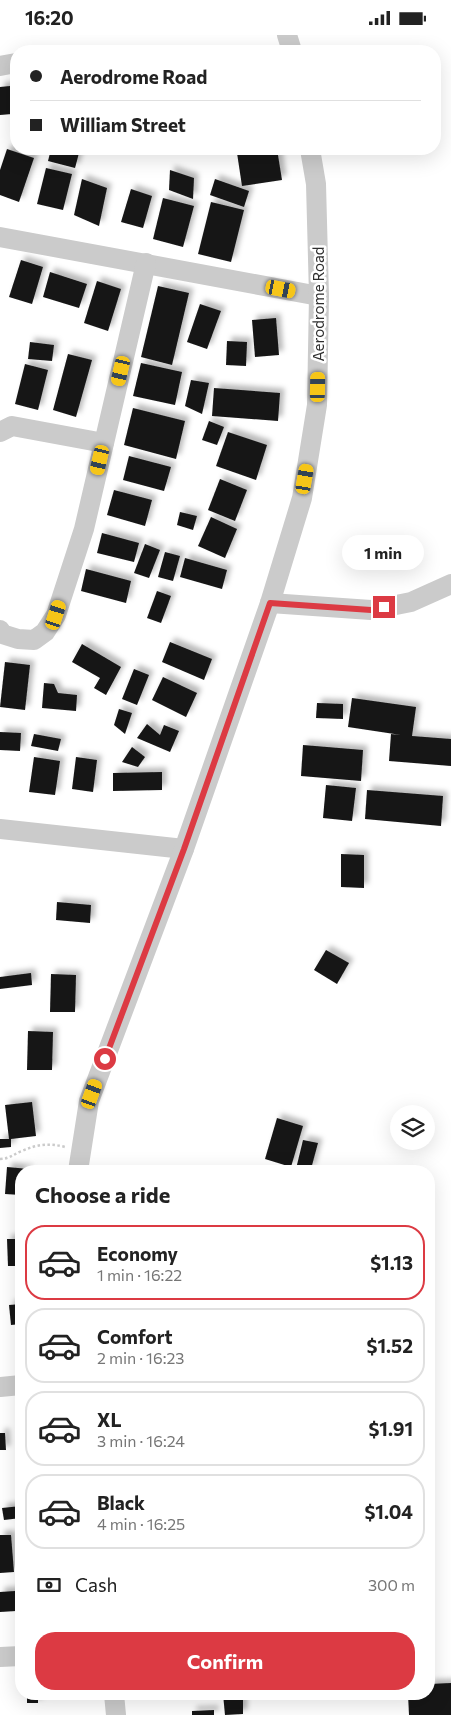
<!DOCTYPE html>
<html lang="en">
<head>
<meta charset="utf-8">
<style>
	:root { --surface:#fff; --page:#f2f2f2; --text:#222; --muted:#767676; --line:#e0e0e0; --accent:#dc3a43 }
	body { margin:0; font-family:Commissioner,sans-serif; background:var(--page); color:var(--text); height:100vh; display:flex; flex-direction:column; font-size:19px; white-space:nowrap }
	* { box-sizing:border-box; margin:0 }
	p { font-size:16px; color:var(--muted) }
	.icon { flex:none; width:28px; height:28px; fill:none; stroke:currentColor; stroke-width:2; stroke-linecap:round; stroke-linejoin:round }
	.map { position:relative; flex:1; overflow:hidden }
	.side { position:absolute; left:15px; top:1130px; width:420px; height:535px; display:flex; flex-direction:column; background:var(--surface); border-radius:20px; box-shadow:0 5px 20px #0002 }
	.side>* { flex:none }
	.hud { position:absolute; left:10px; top:10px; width:431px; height:110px; border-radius:20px; box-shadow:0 5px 20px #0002; display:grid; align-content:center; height:110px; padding:0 20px; background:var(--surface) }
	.controls { position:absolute; left:390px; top:1070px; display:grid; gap:10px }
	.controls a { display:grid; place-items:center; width:45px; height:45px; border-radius:50%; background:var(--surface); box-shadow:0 5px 20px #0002; font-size:25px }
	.end { position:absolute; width:22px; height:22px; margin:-11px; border:6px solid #dc3a43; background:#fff; box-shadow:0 0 0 2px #fff }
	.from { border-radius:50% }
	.bubble { position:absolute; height:35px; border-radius:18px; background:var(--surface); box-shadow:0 5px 20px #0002; font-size:16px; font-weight:700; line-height:35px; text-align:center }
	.car { position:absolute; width:15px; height:30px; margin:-15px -8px; border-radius:6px; box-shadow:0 0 4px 1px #0007; background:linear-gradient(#f5c518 24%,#345 0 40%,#f5c518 0 76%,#345 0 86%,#f5c518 0) }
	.hud b { display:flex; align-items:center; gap:18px; height:48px; font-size:19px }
	.hud b+b { border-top:1px solid var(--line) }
	.hud i { width:12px; height:12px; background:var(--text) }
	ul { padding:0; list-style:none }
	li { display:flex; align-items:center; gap:15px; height:75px; margin:0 10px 8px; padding:0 10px; border:2px solid var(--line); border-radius:20px }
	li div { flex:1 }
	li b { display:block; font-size:19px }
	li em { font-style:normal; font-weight:700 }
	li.selected { border-color:var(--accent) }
	li>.icon { width:45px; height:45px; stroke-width:1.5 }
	h2 { padding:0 20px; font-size:22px; line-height:60px }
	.pay { display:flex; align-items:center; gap:12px; height:55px; padding:0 20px; font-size:19px }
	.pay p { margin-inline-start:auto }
	.action { display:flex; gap:10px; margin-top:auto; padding:10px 20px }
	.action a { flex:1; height:58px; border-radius:20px; background:var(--accent); color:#fff; font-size:20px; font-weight:700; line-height:58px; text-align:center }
	.status { display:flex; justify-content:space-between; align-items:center; height:35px; padding:0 25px; background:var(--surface); direction:ltr }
	.status svg { height:14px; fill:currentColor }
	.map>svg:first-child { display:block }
	.building { fill:#151515; filter:url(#shadow) }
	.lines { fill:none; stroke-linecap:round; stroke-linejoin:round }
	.path { stroke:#cbcbcb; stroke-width:2.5; stroke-dasharray:2.5 2.5; stroke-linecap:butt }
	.minor { stroke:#cbcbcb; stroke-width:20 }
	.route { stroke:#dc3a43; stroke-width:6 }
	.labels { text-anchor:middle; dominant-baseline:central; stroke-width:5; stroke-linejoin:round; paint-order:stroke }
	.street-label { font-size:15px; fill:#2e2e2e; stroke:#fff }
</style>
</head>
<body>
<div class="status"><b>16:20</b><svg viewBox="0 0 49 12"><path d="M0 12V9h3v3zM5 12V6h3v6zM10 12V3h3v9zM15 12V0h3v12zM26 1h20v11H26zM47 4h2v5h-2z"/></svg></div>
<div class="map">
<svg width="451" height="1680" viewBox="0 0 451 1680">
	<defs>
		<filter id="shadow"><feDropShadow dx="4.5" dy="-4.5" stdDeviation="2.5" flood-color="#0004"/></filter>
	</defs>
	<rect width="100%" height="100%" fill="#fff"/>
	<g class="building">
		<polygon points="10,51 12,79 0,80 0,52"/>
		<polygon points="7,114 34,123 19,167 0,160 0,135"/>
		<polygon points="51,114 64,114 79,118 75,133 48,126"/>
		<polygon points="265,114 277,114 282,145 242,151 237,118"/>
		<polygon points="46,133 72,139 63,175 37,169"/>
		<polygon points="170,135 194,143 193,164 169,155"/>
		<polygon points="82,144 107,153 99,191 74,180"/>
		<polygon points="215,144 249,156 244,172 210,160"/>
		<polygon points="131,154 152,161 143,193 121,187"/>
		<polygon points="163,163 194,171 183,212 153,204"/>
		<polygon points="211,167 244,175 231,227 198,219"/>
		<polygon points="21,225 43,232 32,269 9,262"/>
		<polygon points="50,237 87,249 79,273 43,262"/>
		<polygon points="97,246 121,254 108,296 84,288"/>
		<polygon points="158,251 189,258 172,330 141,322"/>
		<polygon points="200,269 221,276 207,314 187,307"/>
		<polygon points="276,283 279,320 255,322 252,285"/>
		<polygon points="227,306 247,307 246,331 226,330"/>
		<polygon points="30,307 54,310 52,326 28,324"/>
		<polygon points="68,319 92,325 76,382 53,375"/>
		<polygon points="141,328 182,337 175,370 133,361"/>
		<polygon points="25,329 48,335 38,375 15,369"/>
		<polygon points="191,345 209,348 202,379 185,371"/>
		<polygon points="214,353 280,358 278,386 212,381"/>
		<polygon points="133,373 185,386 176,424 124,410"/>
		<polygon points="209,386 224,392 217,410 202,405"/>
		<polygon points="228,397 267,410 256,445 216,431"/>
		<polygon points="129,421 171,432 164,456 123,445"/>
		<polygon points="220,444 247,455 235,486 208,475"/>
		<polygon points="114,455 152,465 145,491 107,480"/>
		<polygon points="180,477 197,481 193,495 177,490"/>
		<polygon points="211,482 237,494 225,523 198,511"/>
		<polygon points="102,498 139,508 134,527 97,518"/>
		<polygon points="145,509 160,515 149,543 134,538"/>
		<polygon points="165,517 180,521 173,546 158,542"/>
		<polygon points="185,523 227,535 222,554 180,542"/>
		<polygon points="86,534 131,546 126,568 81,556"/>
		<polygon points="157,556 171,561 161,588 147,583"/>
		<polygon points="170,607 212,624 204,645 162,627"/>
		<polygon points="82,609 121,632 106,660 94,653 100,643 72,627"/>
		<polygon points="5,627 30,630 25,675 0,672"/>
		<polygon points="134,634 149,640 137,670 122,664"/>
		<polygon points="163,642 197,658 186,682 152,665"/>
		<polygon points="44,648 54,649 58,658 77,660 76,676 42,673"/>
		<polygon points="352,663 416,672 412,701 451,704 451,731 389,726 391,699 401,700 348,692"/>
		<polygon points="317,668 343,669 343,684 316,683"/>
		<polygon points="119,674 132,678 125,699 114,690"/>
		<polygon points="147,689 160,700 164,690 179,696 170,717 137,703"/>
		<polygon points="0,697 21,698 20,716 0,715"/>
		<polygon points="34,699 61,704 58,716 31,711"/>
		<polygon points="303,710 363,715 361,746 301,741"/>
		<polygon points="132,712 145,722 138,732 122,727"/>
		<polygon points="34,722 60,726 55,760 29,757"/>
		<polygon points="76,722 97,725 93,757 72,754"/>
		<polygon points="162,737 162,755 113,756 113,738"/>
		<polygon points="326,750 356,753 352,786 323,783"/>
		<polygon points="367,755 443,761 441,791 365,784"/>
		<polygon points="341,819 364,820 364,853 341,852"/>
		<polygon points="57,867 91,870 90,888 56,885"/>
		<polygon points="326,915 349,928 337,949 314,935"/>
		<polygon points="31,938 32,950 0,954 0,942"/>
		<polygon points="51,939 76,940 75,977 50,977"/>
		<polygon points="28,996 53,997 52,1035 27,1035"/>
		<polygon points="32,1067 36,1101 11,1104 11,1112 0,1113 0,1104 9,1104 5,1070"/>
		<polygon points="277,1083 303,1091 291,1132 265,1124"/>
		<polygon points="303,1105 318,1108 311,1134 296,1134"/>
		<polygon points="7,1132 29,1134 28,1136 21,1136 21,1160 5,1159"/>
		<polygon points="7,1204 21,1204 21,1231 8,1231"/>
		<polygon points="21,1269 21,1289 11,1290 9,1270"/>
		<polygon points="0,1398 5,1398 6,1415 0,1415"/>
		<polygon points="21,1471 21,1483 4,1485 2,1473"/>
		<polygon points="0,1500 11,1500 14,1537 0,1538"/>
		<polygon points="15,1556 16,1576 0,1577 0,1557"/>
		<polygon points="451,1648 451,1680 409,1680 408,1659 429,1659 429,1649"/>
		<rect x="27" y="1659" width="11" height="9"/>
		<polygon points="223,1659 243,1659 243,1679 225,1680"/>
		<polygon points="214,1675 214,1680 192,1680 192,1676"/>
	</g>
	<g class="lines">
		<path class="path" d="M 0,1124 C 9,1124 14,1119 22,1116 C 37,1109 50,1108 65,1112"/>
		<g class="minor">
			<polyline points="287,0 292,16"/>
			<polyline points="0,31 16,28"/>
			<polyline points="0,202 319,261"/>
			<polyline points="0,397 12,391 104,408"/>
			<polyline points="270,568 371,575 411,567 451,549"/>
			<polyline points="0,595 2,599 18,604 34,605 45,597 56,580 84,494 146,228"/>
			<polyline points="0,794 184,814"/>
			<polyline points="78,1136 89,1066 184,814 270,568 302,463 317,370 319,261 316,149 310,114"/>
			<polyline points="0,1352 21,1350"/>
			<polyline points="0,1622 21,1621"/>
			<polyline points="114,1659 116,1680"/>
		</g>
	</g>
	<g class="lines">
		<polyline class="route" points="105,1024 184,814 270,568 371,575 384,572"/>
	</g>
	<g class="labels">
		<g class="street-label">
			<text transform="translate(318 269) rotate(-90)">Aerodrome Road</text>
		</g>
	</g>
</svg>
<div class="controls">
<a><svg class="icon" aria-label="layers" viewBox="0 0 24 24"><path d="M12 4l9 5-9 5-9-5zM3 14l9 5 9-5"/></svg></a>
</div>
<i class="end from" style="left:105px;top:1024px"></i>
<i class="end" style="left:384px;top:572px"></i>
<div class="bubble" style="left:342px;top:500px;width:82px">1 min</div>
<i class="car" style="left:281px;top:254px;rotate:101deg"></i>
<i class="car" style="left:121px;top:336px;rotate:193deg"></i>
<i class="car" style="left:318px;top:352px;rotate:1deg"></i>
<i class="car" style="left:100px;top:425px;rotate:193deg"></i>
<i class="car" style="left:305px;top:444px;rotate:10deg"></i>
<i class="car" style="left:56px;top:580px;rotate:18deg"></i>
<i class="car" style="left:92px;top:1059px;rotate:20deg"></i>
<div class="hud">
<b><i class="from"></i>Aerodrome Road</b>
<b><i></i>William Street</b>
</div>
<section class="side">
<h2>Choose a ride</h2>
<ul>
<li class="selected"><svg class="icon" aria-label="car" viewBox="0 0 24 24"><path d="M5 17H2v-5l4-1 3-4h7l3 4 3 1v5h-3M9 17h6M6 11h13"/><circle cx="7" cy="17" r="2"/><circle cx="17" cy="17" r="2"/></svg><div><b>Economy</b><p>1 min · 16:22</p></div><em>$1.13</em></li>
<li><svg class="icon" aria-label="car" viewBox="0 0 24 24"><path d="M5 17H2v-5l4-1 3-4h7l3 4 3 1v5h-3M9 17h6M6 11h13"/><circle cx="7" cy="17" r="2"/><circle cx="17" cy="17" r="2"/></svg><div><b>Comfort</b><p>2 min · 16:23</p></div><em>$1.52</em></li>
<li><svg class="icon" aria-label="car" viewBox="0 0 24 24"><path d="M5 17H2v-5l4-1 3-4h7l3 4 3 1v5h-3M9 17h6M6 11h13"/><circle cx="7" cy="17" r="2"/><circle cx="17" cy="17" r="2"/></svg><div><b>XL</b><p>3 min · 16:24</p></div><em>$1.91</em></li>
<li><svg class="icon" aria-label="car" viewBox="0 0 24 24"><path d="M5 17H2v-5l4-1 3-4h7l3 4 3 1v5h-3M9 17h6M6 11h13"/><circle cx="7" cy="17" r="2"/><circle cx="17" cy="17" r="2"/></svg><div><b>Black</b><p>4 min · 16:25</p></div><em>$1.04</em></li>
</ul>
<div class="pay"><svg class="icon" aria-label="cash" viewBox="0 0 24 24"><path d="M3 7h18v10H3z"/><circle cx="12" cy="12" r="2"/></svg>Cash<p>300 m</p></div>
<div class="action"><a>Confirm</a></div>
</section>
</div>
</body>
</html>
